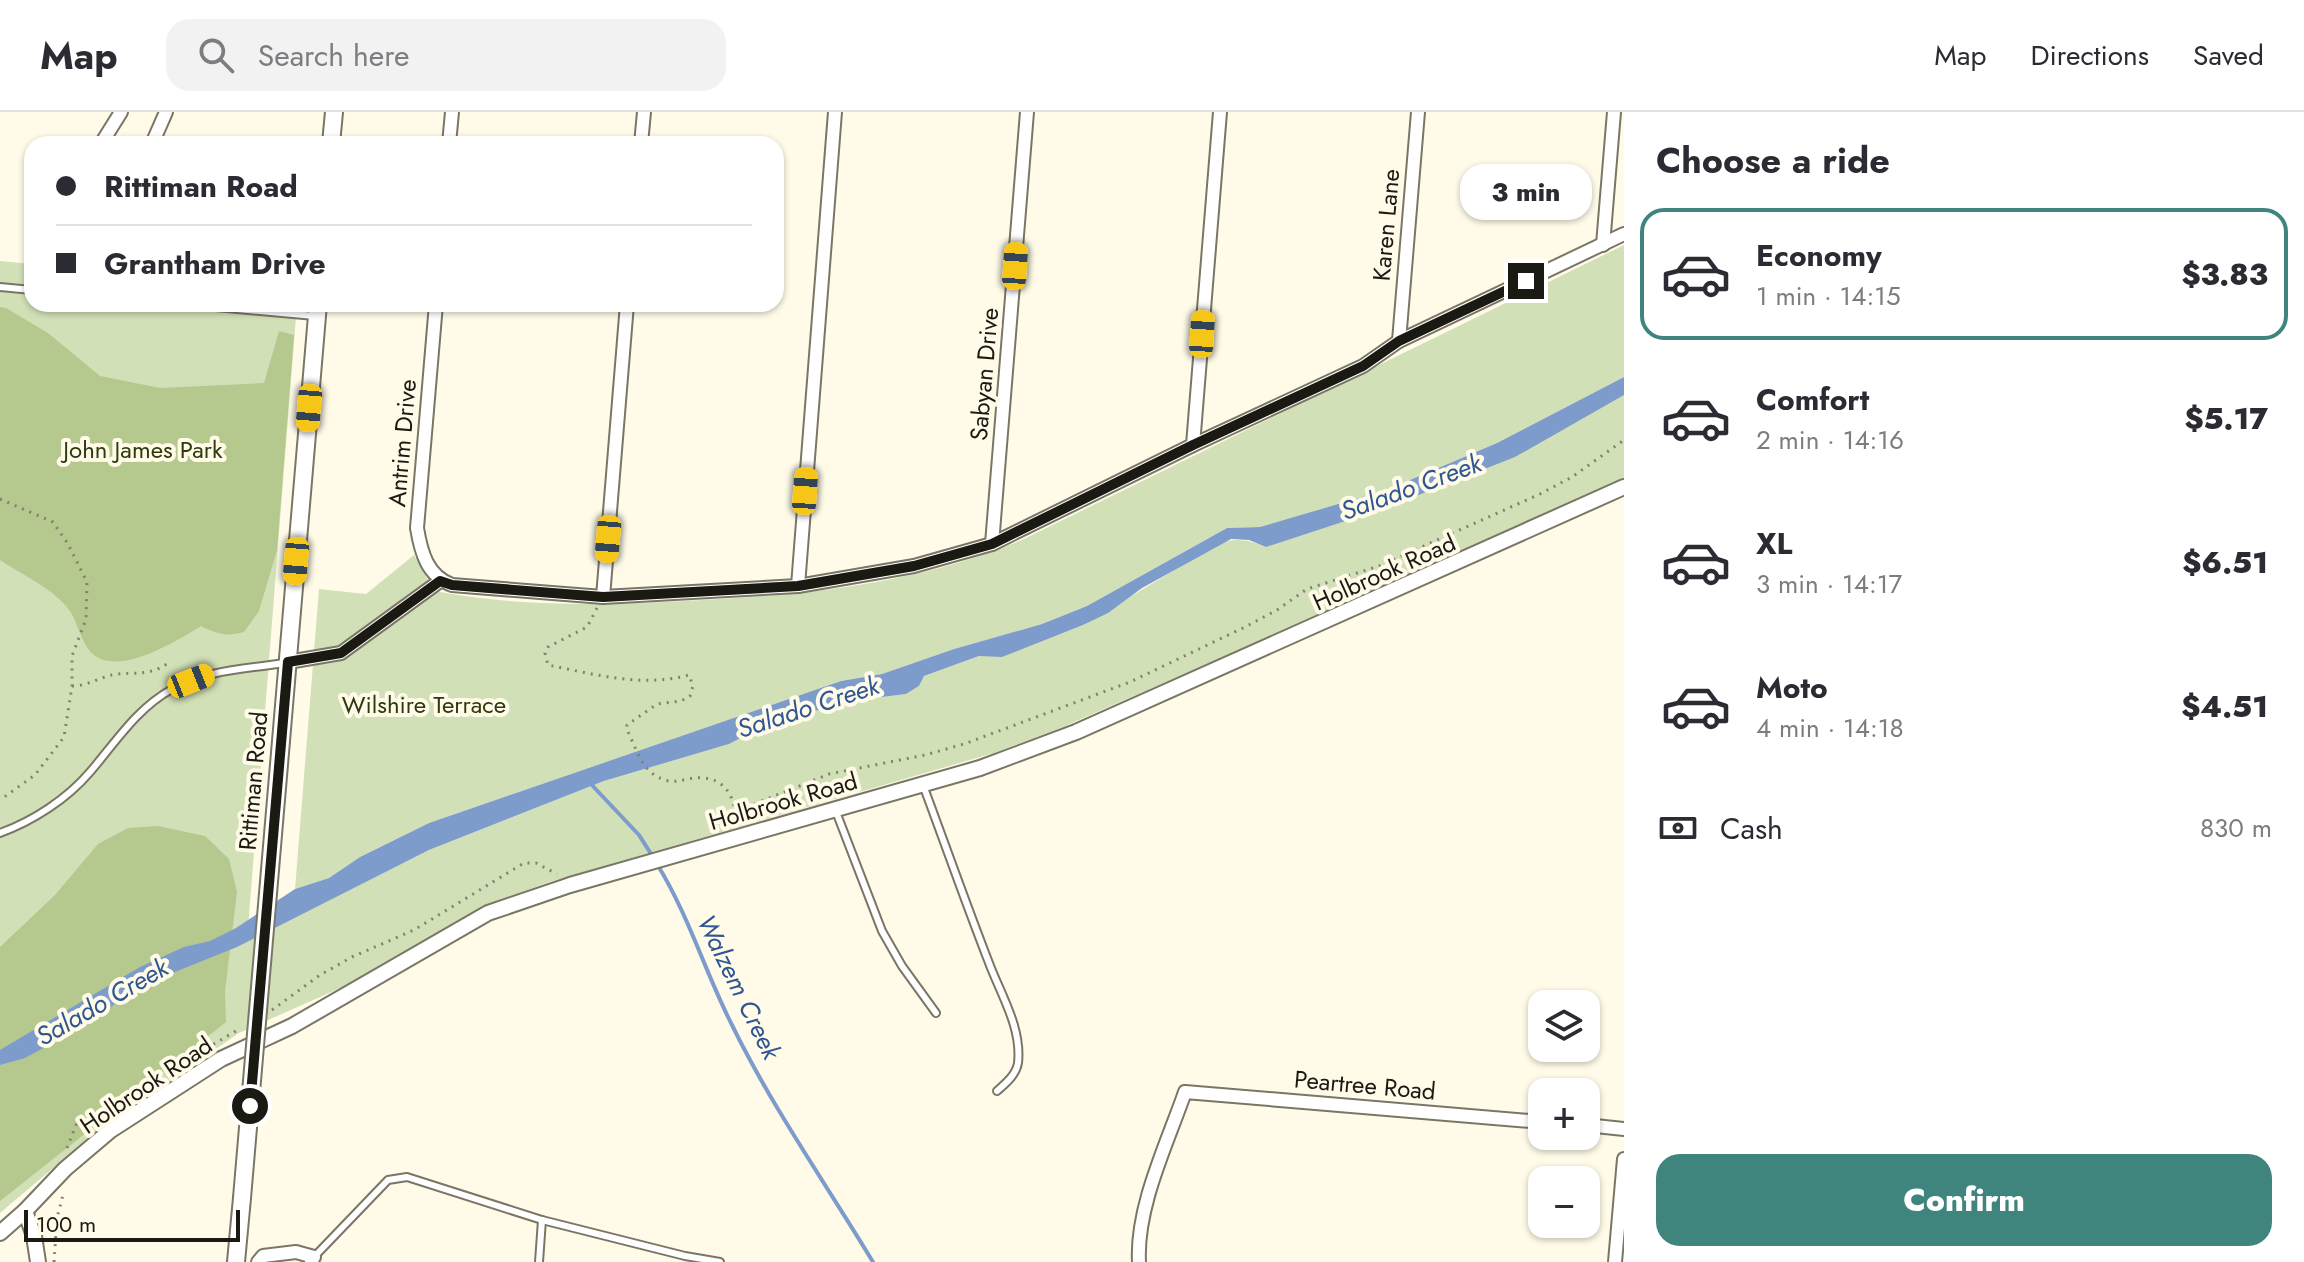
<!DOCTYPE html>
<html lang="en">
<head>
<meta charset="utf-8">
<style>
	:root { --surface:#fff; --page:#f2f2f3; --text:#2b2b33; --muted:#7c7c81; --line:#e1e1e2; --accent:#3f857e }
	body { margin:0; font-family:Jost,sans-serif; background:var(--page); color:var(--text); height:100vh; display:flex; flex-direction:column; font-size:30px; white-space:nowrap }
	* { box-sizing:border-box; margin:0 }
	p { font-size:26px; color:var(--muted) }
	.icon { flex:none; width:44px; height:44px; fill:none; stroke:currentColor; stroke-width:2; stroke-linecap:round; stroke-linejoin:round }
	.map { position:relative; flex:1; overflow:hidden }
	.details { display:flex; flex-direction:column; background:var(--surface); width:680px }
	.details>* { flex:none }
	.guide { position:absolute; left:24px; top:24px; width:760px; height:176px; border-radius:24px; box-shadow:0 2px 6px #0004; display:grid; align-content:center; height:176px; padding:0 32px; background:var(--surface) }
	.tools { position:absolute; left:1528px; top:878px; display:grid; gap:16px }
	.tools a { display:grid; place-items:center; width:72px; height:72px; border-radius:16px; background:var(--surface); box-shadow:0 2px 6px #0004; font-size:40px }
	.scale { position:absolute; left:24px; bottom:20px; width:216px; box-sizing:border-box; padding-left:8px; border:4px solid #1a1912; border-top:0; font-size:22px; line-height:28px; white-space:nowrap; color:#1a1912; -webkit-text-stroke:6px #fffbe8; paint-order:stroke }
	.end { position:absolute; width:36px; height:36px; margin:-18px; border:10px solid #1a1912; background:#fff; box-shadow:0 0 0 4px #fff }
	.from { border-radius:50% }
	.bubble { position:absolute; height:56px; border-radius:24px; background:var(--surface); box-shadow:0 2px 6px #0004; font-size:26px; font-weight:800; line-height:56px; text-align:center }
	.car { position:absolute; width:24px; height:48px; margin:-24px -12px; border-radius:10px; box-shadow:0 0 6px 2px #0007; background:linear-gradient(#f5c518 24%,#345 0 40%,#f5c518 0 76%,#345 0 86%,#f5c518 0) }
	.guide b { display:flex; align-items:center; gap:28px; height:76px; font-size:30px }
	.guide b+b { border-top:2px solid var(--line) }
	.guide i { width:20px; height:20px; background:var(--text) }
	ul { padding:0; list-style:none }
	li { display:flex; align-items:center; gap:24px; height:132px; margin:0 16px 12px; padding:0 16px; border:4px solid transparent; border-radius:24px }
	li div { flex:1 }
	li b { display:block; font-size:30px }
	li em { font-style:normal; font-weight:800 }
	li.active { border-color:var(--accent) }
	li>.icon { width:72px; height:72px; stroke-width:1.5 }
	h2 { padding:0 32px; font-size:36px; line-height:96px }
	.pay { display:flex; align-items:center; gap:20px; height:88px; padding:0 32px; font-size:30px }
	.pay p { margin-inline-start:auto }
	.action { display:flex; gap:16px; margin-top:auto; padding:16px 32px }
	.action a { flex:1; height:92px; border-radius:24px; background:var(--accent); color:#fff; font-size:32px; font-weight:800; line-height:92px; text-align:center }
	header { display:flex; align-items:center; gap:48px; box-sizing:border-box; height:112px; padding:0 40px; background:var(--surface); border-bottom:2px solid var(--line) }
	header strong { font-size:38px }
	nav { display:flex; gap:44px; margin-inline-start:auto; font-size:28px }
	.search { width:560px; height:72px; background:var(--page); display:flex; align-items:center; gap:20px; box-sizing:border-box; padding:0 28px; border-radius:24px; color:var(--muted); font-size:30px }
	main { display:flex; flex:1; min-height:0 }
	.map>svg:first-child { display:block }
	.green { fill:#d2e0b7 }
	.forest { fill:#b5c88e }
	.water { fill:#7d9ccc }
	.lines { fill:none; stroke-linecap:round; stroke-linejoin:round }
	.stream { stroke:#7d9ccc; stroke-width:4 }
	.service-casing { stroke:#7a7666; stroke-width:10 }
	.minor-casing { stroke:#7a7666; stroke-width:16 }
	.tertiary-casing { stroke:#7a7666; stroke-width:18 }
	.secondary-casing { stroke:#7a7666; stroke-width:20 }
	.path { stroke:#828073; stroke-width:3; stroke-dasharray:2 6; stroke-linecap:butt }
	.service { stroke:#fff; stroke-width:6 }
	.minor { stroke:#fff; stroke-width:12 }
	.tertiary { stroke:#fff; stroke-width:14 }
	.secondary { stroke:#fff; stroke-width:16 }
	.secondary-bridge-casing { stroke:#7a7666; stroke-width:20; stroke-linecap:butt }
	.secondary-bridge { stroke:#fff; stroke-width:16 }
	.route { stroke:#1a1912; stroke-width:10 }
	.labels { text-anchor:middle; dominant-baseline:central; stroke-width:8; stroke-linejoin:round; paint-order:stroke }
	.street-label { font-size:24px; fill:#1a1912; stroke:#fffbe8 }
	.park-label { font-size:24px; fill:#2e390e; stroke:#fffbe8 }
	.water-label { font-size:26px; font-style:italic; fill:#2f5693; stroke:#fffbe8 }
</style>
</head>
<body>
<header>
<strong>Map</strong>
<div class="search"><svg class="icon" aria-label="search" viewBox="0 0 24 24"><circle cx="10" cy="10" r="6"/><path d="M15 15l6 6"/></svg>Search here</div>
<nav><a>Map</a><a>Directions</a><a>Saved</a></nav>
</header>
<main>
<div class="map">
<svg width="1624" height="1150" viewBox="0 0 1624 1150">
	<rect width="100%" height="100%" fill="#fffbe8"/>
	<g class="green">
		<path d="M 1624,133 L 1624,265 L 1497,331 L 1389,377 L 1260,415 L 1227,416 L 1087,494 L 1042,512 L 954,537 L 882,562 L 841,569 L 429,711 L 360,745 L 329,766 L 295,777 L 319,477 L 366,482 L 414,443 L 434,479 C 522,496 613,493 702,488 C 813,482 921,471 1024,427 Z"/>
		<path d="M 0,149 L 32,152 L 32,192 L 297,192 L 247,829 L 429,738 L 604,669 L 729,632 L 756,618 L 843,590 L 906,582 L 919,574 L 924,564 L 979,544 L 1002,544 L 1083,513 L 1218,432 C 1236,425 1249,428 1266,435 L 1624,283 L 1624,369 L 1065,614 L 994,641 L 549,770 L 484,795 L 356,869 L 239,921 L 97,1019 L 0,1101 Z"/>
	</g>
	<g class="forest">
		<path d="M 0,195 L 6,196 L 48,221 L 100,264 L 160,276 L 264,271 L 279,219 L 294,223 L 277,438 L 259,499 L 244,520 C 227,525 217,522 201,514 C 177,529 113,569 89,538 C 79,525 77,506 66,494 C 50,475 21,462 0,448 Z"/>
		<polygon points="158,714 205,724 229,747 237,780 225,879 226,910 0,1089 0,835 55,783 98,732 128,716"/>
	</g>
	<polygon class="water" points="1624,265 1624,283 1515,345 1388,395 1266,435 1249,428 1231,427 1142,476 1108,501 1083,513 1002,545 979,544 924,564 919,574 906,582 843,590 756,618 729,632 604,669 429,738 237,835 155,868 116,891 97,907 25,946 0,953 0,938 140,855 184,835 210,829 236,816 295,777 329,766 360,745 429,711 841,569 882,562 954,537 1042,512 1087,494 1227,416 1260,415 1389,377 1497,331"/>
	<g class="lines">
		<g class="stream">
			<polyline points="589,670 639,723 653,745"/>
			<path d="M 657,752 C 689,804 705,860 732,913 C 772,995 826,1072 873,1150"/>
		</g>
		<defs>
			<g id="service">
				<polyline points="0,175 32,178"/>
				<polyline points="183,192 315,204"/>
				<path d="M 923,673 C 945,732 966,792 989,851 C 1001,883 1022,916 1018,951 C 1016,963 1006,971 997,979"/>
				<polyline points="835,697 882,819 902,854 936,901"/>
				<path d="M 0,721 C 33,709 67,687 90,660 C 116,630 136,597 172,577 C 206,558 246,557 284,551"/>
				<polyline points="314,1145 388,1068 407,1065 542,1108 685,1144 720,1150"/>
				<polyline points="539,1150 542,1108"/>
			</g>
			<g id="minor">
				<polyline points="101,32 121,0"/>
				<polyline points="152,32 166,0"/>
				<polyline points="449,32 452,0"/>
				<polyline points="641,32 644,0"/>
				<polyline points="1603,133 1614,0"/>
				<path d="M 436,192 L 417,416 C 421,440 427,464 452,473 L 603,485 L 798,474 L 914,454 L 992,432 L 1193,333 L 1363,254 L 1399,229 L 1624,122"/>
				<polyline points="1399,229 1418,0"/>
				<polyline points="1193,333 1220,0"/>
				<polyline points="992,432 1027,0"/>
				<polyline points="798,474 835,0"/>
				<polyline points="603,485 627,192"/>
				<polyline points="288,550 341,541 440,469"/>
				<polyline points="1586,1013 1624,1017"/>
				<polyline points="258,1150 263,1144 296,1140 314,1145 311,1150"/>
				<path d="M 1139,1150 C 1136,1095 1167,1032 1185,980 L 1542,1010"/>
				<polyline points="1615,1150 1624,1047"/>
			</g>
			<g id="tertiary">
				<polyline points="25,1099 34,1124 38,1150"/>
				<polyline points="0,1121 25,1099 65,1057 111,1018 221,947 292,914 488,801 570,773 980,656 1076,620 1624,375"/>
			</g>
			<g id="secondary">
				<polyline points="331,32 334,0"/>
				<polyline points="281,629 318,192"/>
				<polyline points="236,1150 242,1086"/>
			</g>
		</defs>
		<use href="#service" class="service-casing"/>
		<use href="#minor" class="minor-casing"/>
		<use href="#tertiary" class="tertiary-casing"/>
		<use href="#secondary" class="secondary-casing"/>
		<g class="path">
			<polyline points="0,387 53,410 68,432 87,470 86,507 72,544 72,574 64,625 35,663 0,688"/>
			<path d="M 597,496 L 587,515 L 548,535 L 545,541 L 548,553 C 593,562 643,576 689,563 L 693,574 L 690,584 L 681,589 L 657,592 L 627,613 L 627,618 C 634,631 640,653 653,662 C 675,677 683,664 703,666 C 723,667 733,682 735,700"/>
			<path d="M 72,574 C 89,574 101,564 117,562 C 138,560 147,564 167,552"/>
			<polyline points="714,717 723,707 735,700 829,662 925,643 964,632 1130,570 1245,515 1277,498 1307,477 1379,454 1540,382 1572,365 1624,328"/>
			<polyline points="272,898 320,863 352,845 414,818 524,751 536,751 557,762"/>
			<polyline points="67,1036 76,1013 241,916"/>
			<polyline points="54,1150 57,1106 64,1079"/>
		</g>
		<use href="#service" class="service"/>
		<use href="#minor" class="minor"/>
		<use href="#tertiary" class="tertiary"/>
		<use href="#secondary" class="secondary"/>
		<defs>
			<polyline id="secondary-bridge" points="242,1086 281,629"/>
		</defs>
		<use href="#secondary-bridge" class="secondary-bridge-casing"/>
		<use href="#secondary-bridge" class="secondary-bridge"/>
	</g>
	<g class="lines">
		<polyline class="route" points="250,994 288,550 341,541 440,469 452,473 603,485 798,474 914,454 992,432 1193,333 1363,254 1399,229 1526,169"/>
	</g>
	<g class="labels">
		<g class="street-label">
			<text transform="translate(1386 113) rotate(-85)">Karen Lane</text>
			<text transform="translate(984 262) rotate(-85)">Sabyan Drive</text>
			<text transform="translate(402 331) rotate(-85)">Antrim Drive</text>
			<text transform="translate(1384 460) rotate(-24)">Holbrook Road</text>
			<text transform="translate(253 669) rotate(-85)">Rittiman Road</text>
			<text transform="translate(783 689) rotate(-16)">Holbrook Road</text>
			<text transform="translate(146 973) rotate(-34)">Holbrook Road</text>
			<text transform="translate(1365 973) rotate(5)">Peartree Road</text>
		</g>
		<g class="park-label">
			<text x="143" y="337">John James Park</text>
			<text x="424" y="592">Wilshire Terrace</text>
		</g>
		<g class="water-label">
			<text transform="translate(1411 375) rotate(-20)">Salado Creek</text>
			<text transform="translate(808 595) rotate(-18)">Salado Creek</text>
			<text transform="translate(739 875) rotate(64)">Walzem Creek</text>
			<text transform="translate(102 890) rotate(-30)">Salado Creek</text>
		</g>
	</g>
</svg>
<div class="tools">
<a><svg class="icon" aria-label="layers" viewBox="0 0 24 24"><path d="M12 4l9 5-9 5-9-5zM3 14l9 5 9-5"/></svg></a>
<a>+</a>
<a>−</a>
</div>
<div class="scale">100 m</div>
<i class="end from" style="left:250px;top:994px"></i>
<i class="end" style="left:1526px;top:169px"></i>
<div class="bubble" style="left:1460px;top:52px;width:132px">3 min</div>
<i class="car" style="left:1015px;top:154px;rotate:4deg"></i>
<i class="car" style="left:1202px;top:222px;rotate:4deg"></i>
<i class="car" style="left:309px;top:296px;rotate:185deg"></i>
<i class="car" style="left:805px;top:379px;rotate:4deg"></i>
<i class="car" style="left:608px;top:427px;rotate:185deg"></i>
<i class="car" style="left:296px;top:449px;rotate:185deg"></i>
<i class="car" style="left:191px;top:569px;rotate:68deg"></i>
<div class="guide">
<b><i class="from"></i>Rittiman Road</b>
<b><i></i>Grantham Drive</b>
</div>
</div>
<section class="details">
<h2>Choose a ride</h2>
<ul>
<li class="active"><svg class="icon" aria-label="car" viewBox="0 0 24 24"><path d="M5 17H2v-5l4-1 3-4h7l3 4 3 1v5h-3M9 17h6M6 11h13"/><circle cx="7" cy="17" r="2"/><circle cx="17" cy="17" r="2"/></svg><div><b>Economy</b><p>1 min · 14:15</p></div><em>$3.83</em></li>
<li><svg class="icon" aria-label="car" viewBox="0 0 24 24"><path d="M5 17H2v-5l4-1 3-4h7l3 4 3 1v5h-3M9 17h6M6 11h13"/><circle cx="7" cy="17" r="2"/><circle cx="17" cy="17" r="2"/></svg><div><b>Comfort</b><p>2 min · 14:16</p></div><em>$5.17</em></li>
<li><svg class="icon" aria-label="car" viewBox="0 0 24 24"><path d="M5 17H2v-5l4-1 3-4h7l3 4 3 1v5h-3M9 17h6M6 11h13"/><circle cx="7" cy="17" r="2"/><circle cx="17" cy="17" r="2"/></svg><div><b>XL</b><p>3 min · 14:17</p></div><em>$6.51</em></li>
<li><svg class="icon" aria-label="car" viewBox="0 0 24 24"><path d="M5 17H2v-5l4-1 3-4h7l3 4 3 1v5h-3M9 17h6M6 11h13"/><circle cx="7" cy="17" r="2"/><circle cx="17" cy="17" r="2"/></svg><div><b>Moto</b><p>4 min · 14:18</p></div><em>$4.51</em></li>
</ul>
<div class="pay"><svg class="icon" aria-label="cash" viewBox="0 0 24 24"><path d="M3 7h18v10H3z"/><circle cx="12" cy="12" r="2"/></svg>Cash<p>830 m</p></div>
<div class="action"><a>Confirm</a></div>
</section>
</main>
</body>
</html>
